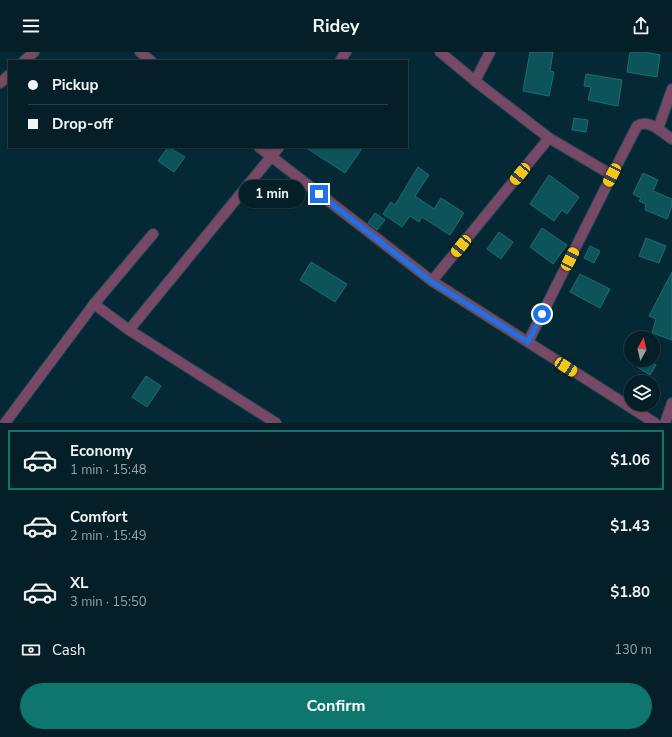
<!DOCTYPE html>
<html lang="en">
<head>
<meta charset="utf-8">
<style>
	:root { --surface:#041f27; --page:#122c33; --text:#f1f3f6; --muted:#97a2a7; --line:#253d44; --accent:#0f766e }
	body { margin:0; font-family:"Nunito Sans",sans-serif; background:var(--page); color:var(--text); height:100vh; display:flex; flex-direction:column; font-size:15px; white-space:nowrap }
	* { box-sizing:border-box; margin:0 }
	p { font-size:13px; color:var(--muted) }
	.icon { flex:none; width:22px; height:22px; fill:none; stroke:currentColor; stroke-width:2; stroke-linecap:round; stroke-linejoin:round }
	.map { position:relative; height:371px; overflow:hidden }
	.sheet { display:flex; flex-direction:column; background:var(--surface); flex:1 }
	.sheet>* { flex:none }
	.guide { position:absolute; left:8px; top:8px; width:400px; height:88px; border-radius:0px; box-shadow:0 1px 3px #0004,0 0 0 1px var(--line); display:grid; align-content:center; height:88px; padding:0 20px; background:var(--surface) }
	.needle { width:26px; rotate:8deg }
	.tools { position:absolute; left:624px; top:279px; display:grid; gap:8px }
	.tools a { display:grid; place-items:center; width:36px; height:36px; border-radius:50%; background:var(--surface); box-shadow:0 1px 3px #0004,0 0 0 1px var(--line); font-size:20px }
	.end { position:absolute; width:18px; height:18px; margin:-9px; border:5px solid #1a73e8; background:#fff; box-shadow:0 0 0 2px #fff }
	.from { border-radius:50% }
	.bubble { position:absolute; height:28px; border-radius:14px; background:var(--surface); box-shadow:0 1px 3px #0004,0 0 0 1px var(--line); font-size:13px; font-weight:700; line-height:28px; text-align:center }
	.car { position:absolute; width:12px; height:24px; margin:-12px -6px; border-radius:5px; box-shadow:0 0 3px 1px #0007; background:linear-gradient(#f5c518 24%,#345 0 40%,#f5c518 0 76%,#345 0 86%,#f5c518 0) }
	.guide b { display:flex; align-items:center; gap:14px; height:38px; font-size:15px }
	.guide b+b { border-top:1px solid var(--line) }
	.guide i { width:10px; height:10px; background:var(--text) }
	ul { padding:7px 0 0; list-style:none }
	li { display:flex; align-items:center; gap:12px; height:60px; margin:0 8px 6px; padding:0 12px; border:2px solid transparent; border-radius:0px }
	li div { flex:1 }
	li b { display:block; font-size:15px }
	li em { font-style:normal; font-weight:700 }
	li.on { border-color:var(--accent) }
	li>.icon { width:36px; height:36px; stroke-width:1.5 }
	.pay { display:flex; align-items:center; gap:10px; height:44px; padding:0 20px; font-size:15px }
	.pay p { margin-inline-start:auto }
	.action { display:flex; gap:8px; margin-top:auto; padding:8px 20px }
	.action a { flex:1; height:46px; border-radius:24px; background:var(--accent); color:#fff; font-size:16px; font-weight:700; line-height:46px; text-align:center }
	header { display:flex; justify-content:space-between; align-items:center; height:52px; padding:0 20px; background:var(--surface); font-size:18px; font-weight:700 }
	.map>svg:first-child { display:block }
	.building { fill:#0c5459; stroke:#1e6b71 }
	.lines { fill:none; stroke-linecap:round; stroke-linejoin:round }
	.minor-casing { stroke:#224550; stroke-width:12 }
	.minor { stroke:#784966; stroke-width:10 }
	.route { stroke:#1a73e8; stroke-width:5 }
</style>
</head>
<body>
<header><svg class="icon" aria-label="menu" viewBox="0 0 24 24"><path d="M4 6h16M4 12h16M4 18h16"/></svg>Ridey<svg class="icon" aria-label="share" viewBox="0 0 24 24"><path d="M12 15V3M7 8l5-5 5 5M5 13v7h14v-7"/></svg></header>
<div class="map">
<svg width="672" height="371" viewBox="0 0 672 371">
	<rect width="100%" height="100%" fill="#052934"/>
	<g class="building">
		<polygon points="530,0 553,0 550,19 554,20 549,44 523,39"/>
		<polygon points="630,0 645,0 660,3 657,25 627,20"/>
		<polygon points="586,22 622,28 618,54 588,48 591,35 584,34"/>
		<polygon points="574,66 588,68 586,80 572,78"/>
		<polygon points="168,95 185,105 174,120 158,109"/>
		<polygon points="305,95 363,95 345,121"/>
		<polygon points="418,115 429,123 415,144 434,157 441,146 464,161 450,183 422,165 419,170 410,164 402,175 383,162 391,150 395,153"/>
		<polygon points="643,121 658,128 653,139 672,147 672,154 667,167 645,158 646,152 639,149 641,146 633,142"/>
		<polygon points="549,123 579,145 567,162 562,158 554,169 530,152"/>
		<polygon points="375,161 385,168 377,178 368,171"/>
		<polygon points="542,176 567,193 553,212 530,195"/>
		<polygon points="499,180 513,190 501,207 487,197"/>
		<polygon points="646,186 666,194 659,211 639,204"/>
		<polygon points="590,194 600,199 594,211 584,206"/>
		<polygon points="311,210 347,232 335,250 300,228"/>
		<polygon points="672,220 672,288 652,281 656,267 649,264"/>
		<polygon points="580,222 610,237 600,256 570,240"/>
		<polygon points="642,308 649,308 656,313 650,323 637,315"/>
		<polygon points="146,324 161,334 147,355 132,345"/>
	</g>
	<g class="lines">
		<defs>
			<g id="minor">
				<polyline points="140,0 151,9"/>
				<polyline points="440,0 475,29 549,86 612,123 528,290"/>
				<polyline points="24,9 34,0"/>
				<polyline points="340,9 346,0"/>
				<polyline points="475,29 490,0"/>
				<polyline points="0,31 9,23"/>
				<polyline points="658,77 672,37"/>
				<polyline points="259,95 432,229 655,371"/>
				<path d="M 612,123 L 637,74 C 649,66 662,81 672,87"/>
				<polyline points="432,229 549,86"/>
				<polyline points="94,252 129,278 276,371"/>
				<polyline points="129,278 279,95"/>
				<polyline points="5,371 94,252 153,182"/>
				<polyline points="665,371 672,351"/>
			</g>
		</defs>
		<use href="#minor" class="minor-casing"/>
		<use href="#minor" class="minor"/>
	</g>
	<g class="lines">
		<polyline class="route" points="319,142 432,230 528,290 542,262"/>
	</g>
</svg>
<div class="tools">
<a><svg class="needle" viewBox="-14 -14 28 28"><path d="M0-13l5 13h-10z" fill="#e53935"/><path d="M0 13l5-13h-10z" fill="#97a2a7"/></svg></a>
<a><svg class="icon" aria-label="layers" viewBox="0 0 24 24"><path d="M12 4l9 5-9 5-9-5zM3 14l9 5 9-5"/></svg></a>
</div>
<i class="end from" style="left:542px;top:262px"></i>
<i class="end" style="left:319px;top:142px"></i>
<div class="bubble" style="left:239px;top:128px;width:66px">1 min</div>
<i class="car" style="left:520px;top:122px;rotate:219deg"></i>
<i class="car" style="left:612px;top:123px;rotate:207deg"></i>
<i class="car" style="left:461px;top:194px;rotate:219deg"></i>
<i class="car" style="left:570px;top:207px;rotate:27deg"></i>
<i class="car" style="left:566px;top:315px;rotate:123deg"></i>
<div class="guide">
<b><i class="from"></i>Pickup</b>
<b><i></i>Drop-off</b>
</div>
</div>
<section class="sheet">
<ul>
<li class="on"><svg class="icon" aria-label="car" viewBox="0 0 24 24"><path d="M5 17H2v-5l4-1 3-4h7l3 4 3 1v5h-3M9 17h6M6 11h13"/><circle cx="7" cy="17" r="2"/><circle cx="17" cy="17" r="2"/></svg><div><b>Economy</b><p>1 min · 15:48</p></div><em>$1.06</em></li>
<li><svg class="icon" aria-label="car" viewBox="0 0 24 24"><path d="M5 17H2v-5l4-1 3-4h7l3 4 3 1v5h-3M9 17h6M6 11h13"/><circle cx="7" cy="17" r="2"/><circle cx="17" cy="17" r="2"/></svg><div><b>Comfort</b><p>2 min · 15:49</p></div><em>$1.43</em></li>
<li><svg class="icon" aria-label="car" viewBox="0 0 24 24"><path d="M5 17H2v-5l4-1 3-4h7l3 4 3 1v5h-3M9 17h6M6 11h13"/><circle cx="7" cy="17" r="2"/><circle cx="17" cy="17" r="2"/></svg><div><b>XL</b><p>3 min · 15:50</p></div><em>$1.80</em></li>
</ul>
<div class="pay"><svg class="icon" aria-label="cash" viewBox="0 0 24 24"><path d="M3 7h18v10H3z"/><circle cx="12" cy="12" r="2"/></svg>Cash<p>130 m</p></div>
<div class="action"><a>Confirm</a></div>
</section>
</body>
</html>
